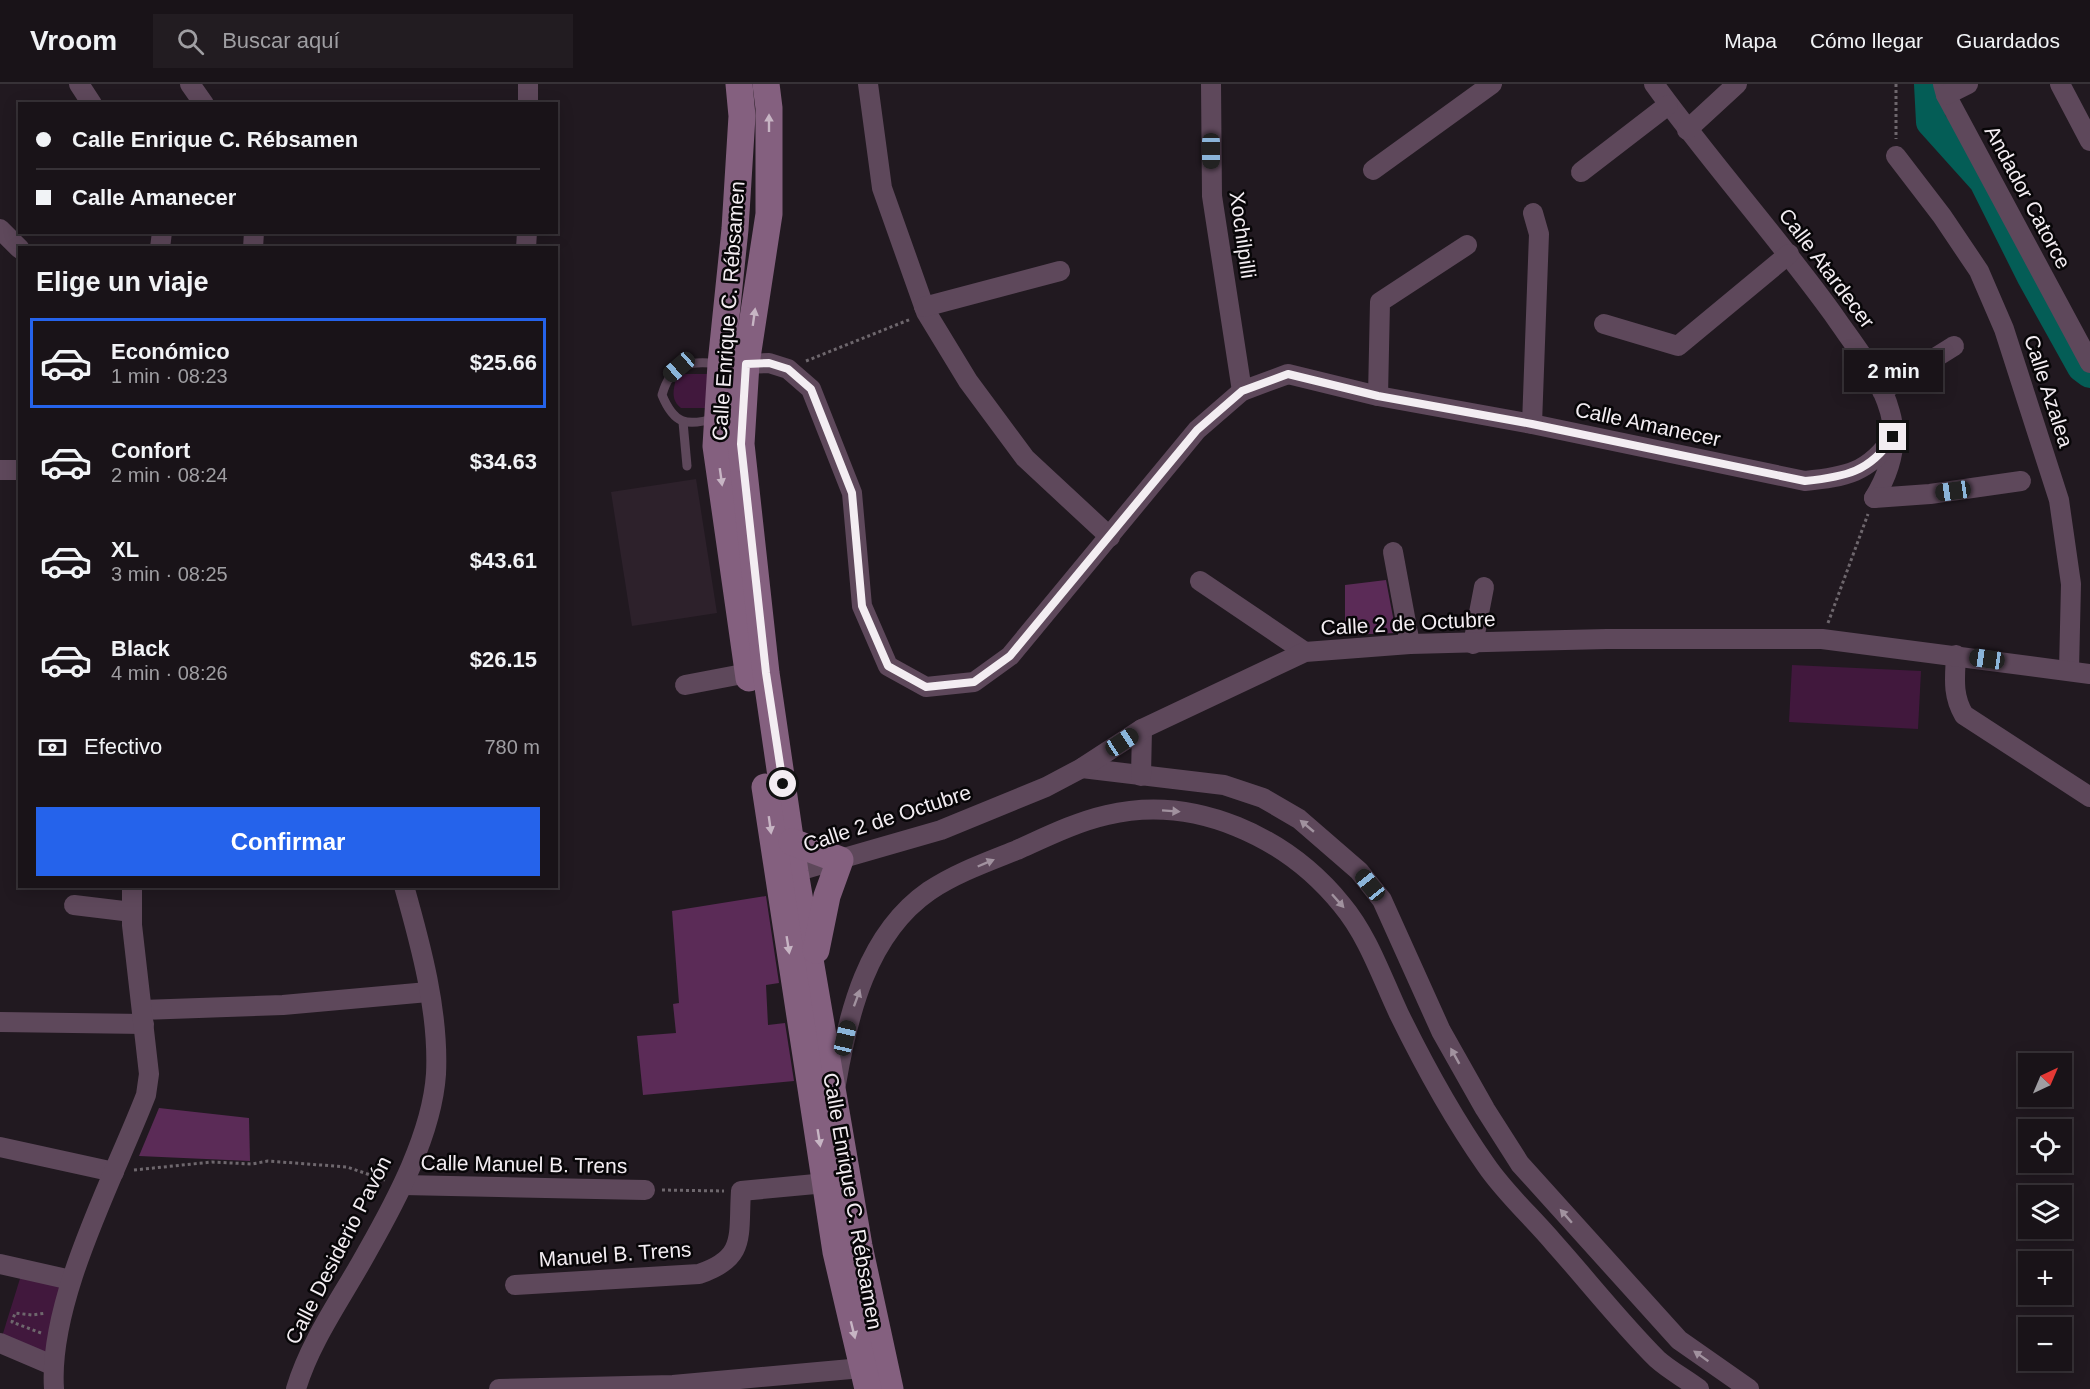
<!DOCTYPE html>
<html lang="es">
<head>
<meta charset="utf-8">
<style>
	:root { --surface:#191318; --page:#221c21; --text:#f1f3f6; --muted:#9f9ea2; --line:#373237; --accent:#2563eb }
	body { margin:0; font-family:Arial,sans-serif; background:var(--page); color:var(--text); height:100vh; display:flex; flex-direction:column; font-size:22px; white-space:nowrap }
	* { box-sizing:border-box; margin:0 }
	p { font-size:20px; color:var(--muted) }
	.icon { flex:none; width:33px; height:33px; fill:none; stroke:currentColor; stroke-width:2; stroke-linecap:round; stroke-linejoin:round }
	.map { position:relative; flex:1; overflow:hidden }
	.panel { position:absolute; left:18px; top:162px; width:540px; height:642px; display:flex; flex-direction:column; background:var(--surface); border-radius:0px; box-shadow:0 3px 15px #0003,0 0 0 2px var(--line) }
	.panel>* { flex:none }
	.top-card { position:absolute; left:18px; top:18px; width:540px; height:132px; border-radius:0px; box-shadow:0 3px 15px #0003,0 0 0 2px var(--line); display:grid; align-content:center; height:132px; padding:0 18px; background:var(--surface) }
	.needle { width:39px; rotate:44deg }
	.buttons { position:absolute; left:2018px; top:969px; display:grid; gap:12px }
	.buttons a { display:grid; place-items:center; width:54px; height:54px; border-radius:0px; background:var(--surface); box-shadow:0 3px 15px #0003,0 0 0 2px var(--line); font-size:30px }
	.end { position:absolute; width:27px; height:27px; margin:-14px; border:8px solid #f3edf2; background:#111; box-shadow:0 0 0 3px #111 }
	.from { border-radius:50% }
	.bubble { position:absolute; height:42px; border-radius:0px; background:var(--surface); box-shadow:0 3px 15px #0003,0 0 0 2px var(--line); font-size:20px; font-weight:700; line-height:42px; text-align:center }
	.car { position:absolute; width:18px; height:36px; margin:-18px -9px; border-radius:8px; box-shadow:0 0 4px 2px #0007; background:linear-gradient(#222 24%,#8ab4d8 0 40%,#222 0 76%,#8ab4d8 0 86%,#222 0) }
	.top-card b { display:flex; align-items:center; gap:21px; height:57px; font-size:22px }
	.top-card b+b { border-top:2px solid var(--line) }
	.top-card i { width:15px; height:15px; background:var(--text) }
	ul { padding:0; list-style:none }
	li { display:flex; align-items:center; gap:18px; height:90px; margin:0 12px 9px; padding:0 6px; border:3px solid transparent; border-radius:0px }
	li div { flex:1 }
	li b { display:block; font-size:22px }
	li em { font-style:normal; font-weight:700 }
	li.current { border-color:var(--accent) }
	li>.icon { width:54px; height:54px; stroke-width:1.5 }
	h2 { padding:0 18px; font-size:27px; line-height:72px }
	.pay { display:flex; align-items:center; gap:15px; height:66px; padding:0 18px; font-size:22px }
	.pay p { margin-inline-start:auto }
	.cta { display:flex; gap:12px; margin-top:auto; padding:12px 18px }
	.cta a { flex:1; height:69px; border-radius:0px; background:var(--accent); color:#fff; font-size:24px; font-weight:700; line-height:69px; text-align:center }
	header { display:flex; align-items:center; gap:36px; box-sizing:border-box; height:84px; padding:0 30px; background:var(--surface); border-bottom:2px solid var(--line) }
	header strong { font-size:28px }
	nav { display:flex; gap:33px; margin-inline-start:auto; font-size:21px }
	.search { width:420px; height:54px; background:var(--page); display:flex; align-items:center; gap:15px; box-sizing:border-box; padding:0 21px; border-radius:0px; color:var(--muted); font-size:22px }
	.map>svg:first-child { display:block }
	.built { fill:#2d212b }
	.green { fill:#41183d }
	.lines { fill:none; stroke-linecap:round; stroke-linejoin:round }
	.river { stroke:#045d56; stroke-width:30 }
	.building { fill:#5b2b57 }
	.path { stroke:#6e676d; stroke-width:3; stroke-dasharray:3 3; stroke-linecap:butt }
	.lane { stroke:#5e485b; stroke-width:9 }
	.street { stroke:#5e485b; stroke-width:20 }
	.secondary { stroke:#84607f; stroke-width:27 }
	.oneway { fill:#c7b5c4 }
	.oneway2 { fill:#a1929f }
	.route { stroke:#f3edf2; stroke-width:8 }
	.labels { text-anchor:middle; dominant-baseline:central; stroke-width:5; stroke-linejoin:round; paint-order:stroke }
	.street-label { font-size:21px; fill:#f3edf2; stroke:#080608 }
</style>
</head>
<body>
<header>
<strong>Vroom</strong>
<div class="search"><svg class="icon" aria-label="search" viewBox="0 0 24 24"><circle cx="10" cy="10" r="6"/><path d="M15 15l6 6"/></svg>Buscar aquí</div>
<nav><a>Mapa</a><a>Cómo llegar</a><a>Guardados</a></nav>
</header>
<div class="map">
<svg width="2090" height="1305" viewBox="0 0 2090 1305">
	<rect width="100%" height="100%" fill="#211920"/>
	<polygon class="built" points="696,395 717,529 632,542 611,408"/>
	<g class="green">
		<path d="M 685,290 L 711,290 L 710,324 L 681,324 C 671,316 673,307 676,295 Z"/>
		<polygon points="1792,581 1921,587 1918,645 1789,638"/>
		<polygon points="23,1185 71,1196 52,1281 0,1259"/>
	</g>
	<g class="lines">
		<polyline class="river" points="1929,0 1931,38 1984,97 2032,193 2082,283 2090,289"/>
	</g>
	<g class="building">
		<polygon points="1386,496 1396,549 1345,551 1345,501"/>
		<polygon points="766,812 779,899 766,901 768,941 785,939 794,997 643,1011 637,952 676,949 673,920 679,919 672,827"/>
		<polygon points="159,1024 249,1034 250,1077 139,1072"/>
	</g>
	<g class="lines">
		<g class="path">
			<polyline points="1896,0 1896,55"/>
			<polyline points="806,277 911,235"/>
			<polyline points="1828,539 1868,430"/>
			<polyline points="134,1086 212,1078 252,1080 268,1077 347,1083 385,1096"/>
			<polyline points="662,1106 724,1107"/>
			<polyline points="41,1249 12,1238 15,1229 32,1231 46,1229"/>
		</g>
		<g class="lane">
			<path d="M 716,334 C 686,343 674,340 662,311 C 671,279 689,276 720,280"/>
			<polyline points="683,338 687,382"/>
		</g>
		<g class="street">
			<polyline points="79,0 92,20"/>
			<polyline points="190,0 204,20"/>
			<polyline points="868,0 882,104 926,228 968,297 1025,374 1110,453"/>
			<polyline points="1211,0 1212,112 1242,307"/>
			<path d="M 1654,0 C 1711,79 1776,151 1833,230 C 1854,261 1880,291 1890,328 C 1899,359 1890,388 1874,414"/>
			<polyline points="1943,0 1946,11 2090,279"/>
			<polyline points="2060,0 2090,57"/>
			<polyline points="1946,11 1968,0"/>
			<polyline points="528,20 528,0"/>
			<polyline points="1687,46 1737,0"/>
			<polyline points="1896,72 1942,132 1979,187 2004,245 2059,416 2071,500 2069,586"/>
			<polyline points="1373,86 1492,0"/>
			<polyline points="1581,88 1668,21"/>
			<polyline points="0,145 20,165"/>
			<polyline points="160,164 162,148"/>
			<polyline points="253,164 254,148"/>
			<polyline points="526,164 527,148"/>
			<polyline points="924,223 1060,187"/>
			<polyline points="1604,240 1678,262 1789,170"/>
			<path d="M 746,280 L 769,279 L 788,285 L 811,305 L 852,409 L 862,522 L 888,582 L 926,603 L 974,598 L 1010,572 L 1197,346 L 1242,307 L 1288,290 L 1378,312 L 1532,340 L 1805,397 C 1845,393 1869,389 1893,353"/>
			<polyline points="1882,307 1954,262"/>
			<polyline points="1378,312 1380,218 1467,161"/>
			<polyline points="1532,340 1539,150 1533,129"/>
			<polyline points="0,386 20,386"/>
			<polyline points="1874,414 1930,410 2021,397"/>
			<polyline points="1393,468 1410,560"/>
			<polyline points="1200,497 1305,568"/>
			<polyline points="1473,560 1484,503"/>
			<path d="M 1956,571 C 1955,593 1952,611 1964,631 L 2090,713"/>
			<polyline points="685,601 748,589"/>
			<polyline points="1082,684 1224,701 1263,714 1299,735 1359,787 1382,816 1441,947 1485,1025 1520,1080 1679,1256 1749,1305"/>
			<polyline points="1141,692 1142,645"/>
			<polyline points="787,795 795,788 941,746 1046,703 1082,684 1142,645 1305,568 1410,560 1607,555 1822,555 2090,590"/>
			<polyline points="74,821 132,828"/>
			<polyline points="142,926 283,921 428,908"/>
			<polyline points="0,938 144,940"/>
			<path d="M 836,1000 C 848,930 867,850 929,807 C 956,789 987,778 1017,766 C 1046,753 1076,738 1107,731 C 1195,710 1287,753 1342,821 C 1368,852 1382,894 1399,930 C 1424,981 1453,1034 1486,1081 C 1505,1109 1532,1133 1554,1159 C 1588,1197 1621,1239 1657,1275 C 1669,1286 1686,1295 1699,1305"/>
			<polyline points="0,1063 114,1088"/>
			<polyline points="403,1101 645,1106"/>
			<polyline points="0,1180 71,1196"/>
			<path d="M 515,1201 L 699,1190 C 747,1174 738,1152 741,1107 L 826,1099"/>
			<polyline points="0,1259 52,1281"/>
			<path d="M 54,1305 C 48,1216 114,1094 146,1011 L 149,990 L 132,841 L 132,802"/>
			<path d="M 296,1305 C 310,1257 343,1212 367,1168 C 396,1117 432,1050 436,990 C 439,928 421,862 404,802"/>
			<polyline points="499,1305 673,1301 862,1284"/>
		</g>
		<g class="secondary">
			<polyline points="739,0 742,32 735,145 721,280 716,362 749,594"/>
			<polyline points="766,0 769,24 769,130 746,280 741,360 766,589 795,788 859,1162 890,1305"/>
			<polyline points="765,703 836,1168 868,1305"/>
			<polyline points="792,758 840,776 827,812 816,866"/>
		</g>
	</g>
	<defs><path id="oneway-solid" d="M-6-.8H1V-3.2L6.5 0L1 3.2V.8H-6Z" transform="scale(1.5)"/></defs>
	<g class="oneway">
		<use href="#oneway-solid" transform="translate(769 39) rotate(-90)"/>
		<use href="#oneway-solid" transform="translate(754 233) rotate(-82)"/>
		<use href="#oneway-solid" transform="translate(721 393) rotate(82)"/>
		<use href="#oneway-solid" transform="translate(770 741) rotate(82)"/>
		<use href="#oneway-solid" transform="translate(788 861) rotate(81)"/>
		<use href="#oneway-solid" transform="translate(819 1054) rotate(81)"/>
		<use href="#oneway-solid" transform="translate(853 1246) rotate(76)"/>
	</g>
	<g class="oneway2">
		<use href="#oneway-solid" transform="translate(1171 727) rotate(4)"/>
		<use href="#oneway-solid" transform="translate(1307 742) rotate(-140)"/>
		<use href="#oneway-solid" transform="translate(986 779) rotate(-23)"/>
		<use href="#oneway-solid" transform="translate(1338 817) rotate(48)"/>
		<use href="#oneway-solid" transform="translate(857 914) rotate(-70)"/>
		<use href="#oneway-solid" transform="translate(1455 972) rotate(-119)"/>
		<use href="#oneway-solid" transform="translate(1566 1132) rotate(-131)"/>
		<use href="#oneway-solid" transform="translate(1701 1272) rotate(-145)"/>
	</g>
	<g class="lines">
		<path class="route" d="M 783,700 L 766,589 L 741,360 L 746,280 L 769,279 L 788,285 L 811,305 L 852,409 L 862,522 L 888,582 L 926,603 L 974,598 L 1010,572 L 1197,346 L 1242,307 L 1288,290 L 1378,312 L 1532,340 L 1805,397 C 1845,393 1870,388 1893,353"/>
	</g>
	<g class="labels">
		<g class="street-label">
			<text transform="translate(2028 113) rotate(62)">Andador Catorce</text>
			<text transform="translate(1243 151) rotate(82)">Xochilpilli</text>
			<text transform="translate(1827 184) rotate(53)">Calle Atardecer</text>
			<text transform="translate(728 227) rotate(-86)">Calle Enrique C. Rébsamen</text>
			<text transform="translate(2049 307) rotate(72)">Calle Azalea</text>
			<text transform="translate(1648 340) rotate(12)">Calle Amanecer</text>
			<text transform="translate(1408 539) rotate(-3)">Calle 2 de Octubre</text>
			<text transform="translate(887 734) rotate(-18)">Calle 2 de Octubre</text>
			<text transform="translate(524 1080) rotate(1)">Calle Manuel B. Trens</text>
			<text transform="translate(853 1117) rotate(80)">Calle Enrique C. Rébsamen</text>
			<text transform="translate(338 1166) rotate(-63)">Calle Desiderio Pavón</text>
			<text transform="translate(615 1170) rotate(-4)">Manuel B. Trens</text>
		</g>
	</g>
</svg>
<div class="buttons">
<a><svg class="needle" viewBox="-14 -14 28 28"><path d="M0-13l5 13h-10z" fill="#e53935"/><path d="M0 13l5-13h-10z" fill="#9f9ea2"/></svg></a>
<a><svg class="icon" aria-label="locate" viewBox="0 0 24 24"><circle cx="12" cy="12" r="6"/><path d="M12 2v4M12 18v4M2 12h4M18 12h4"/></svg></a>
<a><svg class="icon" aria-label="layers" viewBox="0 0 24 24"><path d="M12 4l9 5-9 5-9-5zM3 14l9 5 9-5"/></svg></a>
<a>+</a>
<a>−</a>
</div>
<i class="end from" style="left:783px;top:700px"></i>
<i class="end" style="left:1893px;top:353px"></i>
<div class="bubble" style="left:1844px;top:266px;width:99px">2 min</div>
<i class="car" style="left:1211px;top:67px;rotate:180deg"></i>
<i class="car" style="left:679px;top:283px;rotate:229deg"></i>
<i class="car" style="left:1953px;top:407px;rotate:262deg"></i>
<i class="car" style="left:1987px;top:575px;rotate:278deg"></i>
<i class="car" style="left:1122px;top:658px;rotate:57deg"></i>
<i class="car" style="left:1370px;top:801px;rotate:321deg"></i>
<i class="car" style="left:845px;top:954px;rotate:13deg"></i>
<div class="top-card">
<b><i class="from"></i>Calle Enrique C. Rébsamen</b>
<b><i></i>Calle Amanecer</b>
</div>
<section class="panel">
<h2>Elige un viaje</h2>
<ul>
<li class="current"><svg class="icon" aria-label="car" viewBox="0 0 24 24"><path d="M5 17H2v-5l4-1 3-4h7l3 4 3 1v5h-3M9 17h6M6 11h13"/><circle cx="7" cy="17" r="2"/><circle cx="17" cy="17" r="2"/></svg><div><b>Económico</b><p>1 min · 08:23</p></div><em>$25.66</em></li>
<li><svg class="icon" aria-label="car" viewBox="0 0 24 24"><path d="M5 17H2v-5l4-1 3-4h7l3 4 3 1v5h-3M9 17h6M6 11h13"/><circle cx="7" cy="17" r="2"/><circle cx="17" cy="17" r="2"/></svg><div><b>Confort</b><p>2 min · 08:24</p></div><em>$34.63</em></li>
<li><svg class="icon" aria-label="car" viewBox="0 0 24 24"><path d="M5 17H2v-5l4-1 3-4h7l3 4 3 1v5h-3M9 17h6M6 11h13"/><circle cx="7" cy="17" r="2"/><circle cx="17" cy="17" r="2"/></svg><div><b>XL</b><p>3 min · 08:25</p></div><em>$43.61</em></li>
<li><svg class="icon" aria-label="car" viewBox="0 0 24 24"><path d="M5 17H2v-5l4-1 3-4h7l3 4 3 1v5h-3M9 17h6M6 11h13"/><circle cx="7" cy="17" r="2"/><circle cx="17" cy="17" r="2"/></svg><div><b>Black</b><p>4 min · 08:26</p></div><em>$26.15</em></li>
</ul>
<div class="pay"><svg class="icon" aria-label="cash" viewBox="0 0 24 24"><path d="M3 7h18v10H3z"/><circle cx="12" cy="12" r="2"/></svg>Efectivo<p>780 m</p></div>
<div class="cta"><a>Confirmar</a></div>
</section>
</div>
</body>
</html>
